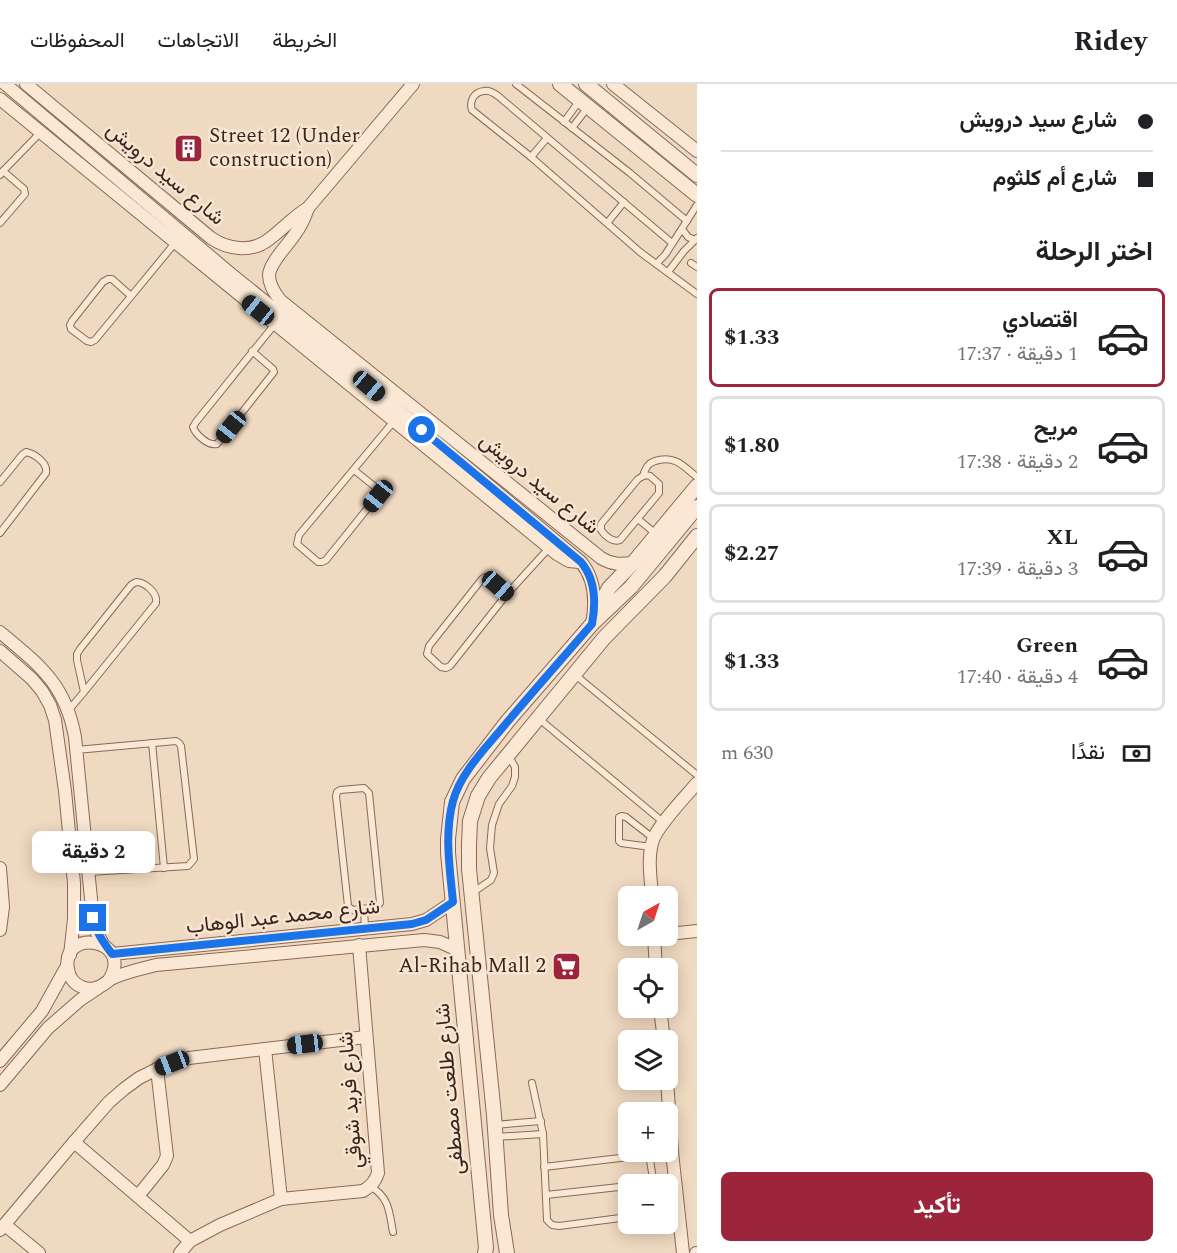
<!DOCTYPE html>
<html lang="ar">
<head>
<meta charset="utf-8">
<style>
	:root { --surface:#fff; --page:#f2f2f2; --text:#202124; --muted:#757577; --line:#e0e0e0; --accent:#9c243b }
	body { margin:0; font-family:Spectral,Vazirmatn,serif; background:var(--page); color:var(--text); direction:rtl; height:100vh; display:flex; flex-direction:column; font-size:22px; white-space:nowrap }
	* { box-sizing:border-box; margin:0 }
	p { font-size:20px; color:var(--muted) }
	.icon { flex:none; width:33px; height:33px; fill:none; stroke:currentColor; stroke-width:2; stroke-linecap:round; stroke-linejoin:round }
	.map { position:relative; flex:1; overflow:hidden; direction:ltr }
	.drawer { display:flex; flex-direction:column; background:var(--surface); width:480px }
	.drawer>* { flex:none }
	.hud { display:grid; align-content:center; height:132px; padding:0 24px; background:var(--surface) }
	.needle { width:39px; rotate:39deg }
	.buttons { position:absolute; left:618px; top:802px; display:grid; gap:12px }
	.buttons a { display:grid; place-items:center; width:60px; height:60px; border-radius:9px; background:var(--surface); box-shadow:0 3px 15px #0003; font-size:30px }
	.end { position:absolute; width:27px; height:27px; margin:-14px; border:8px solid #1a73e8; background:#fff; box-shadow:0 0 0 3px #fff }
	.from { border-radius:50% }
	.bubble { position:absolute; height:42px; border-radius:9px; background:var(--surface); box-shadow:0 3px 15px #0003; font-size:20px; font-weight:700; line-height:42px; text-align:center; direction:rtl }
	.car { position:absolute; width:18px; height:36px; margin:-18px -9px; border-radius:8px; box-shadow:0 0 4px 2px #0007; background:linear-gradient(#222 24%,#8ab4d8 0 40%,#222 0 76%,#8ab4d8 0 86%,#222 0) }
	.hud b { display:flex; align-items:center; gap:21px; height:57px; font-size:22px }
	.hud b+b { border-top:2px solid var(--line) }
	.hud i { width:15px; height:15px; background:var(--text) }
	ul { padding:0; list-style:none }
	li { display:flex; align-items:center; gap:18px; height:99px; margin:0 12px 9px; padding:0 12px; border:3px solid var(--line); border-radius:9px }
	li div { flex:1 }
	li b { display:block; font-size:22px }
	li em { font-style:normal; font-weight:700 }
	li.active { border-color:var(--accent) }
	li>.icon { width:54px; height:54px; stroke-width:1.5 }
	h2 { padding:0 24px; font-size:27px; line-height:72px }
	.pay { display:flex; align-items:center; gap:15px; height:66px; padding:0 24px; font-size:22px }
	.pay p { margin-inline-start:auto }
	.button { display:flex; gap:12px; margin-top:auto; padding:12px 24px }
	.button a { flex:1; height:69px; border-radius:9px; background:var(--accent); color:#fff; font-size:24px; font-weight:700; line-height:69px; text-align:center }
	header { display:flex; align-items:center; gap:36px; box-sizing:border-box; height:84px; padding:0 30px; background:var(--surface); border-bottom:2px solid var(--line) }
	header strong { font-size:28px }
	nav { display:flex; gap:33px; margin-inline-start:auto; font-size:21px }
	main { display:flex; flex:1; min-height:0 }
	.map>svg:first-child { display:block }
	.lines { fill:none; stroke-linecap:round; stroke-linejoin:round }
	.service-casing { stroke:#8a6957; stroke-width:8 }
	.minor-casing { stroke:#8a6957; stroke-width:14 }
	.tertiary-casing { stroke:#8a6957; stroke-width:16 }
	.service { stroke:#fae8d4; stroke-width:6 }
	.minor { stroke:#fae8d4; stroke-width:12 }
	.tertiary { stroke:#fae8d4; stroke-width:14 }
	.route { stroke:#1a73e8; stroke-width:8 }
	.labels { text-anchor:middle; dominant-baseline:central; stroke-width:5; stroke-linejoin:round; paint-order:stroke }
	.poi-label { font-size:21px; fill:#39251d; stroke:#f7e5d1; text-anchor:start }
	.street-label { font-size:21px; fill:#39251d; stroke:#f7e5d1 }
</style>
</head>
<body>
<header>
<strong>Ridey</strong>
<nav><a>الخريطة</a><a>الاتجاهات</a><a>المحفوظات</a></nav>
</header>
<main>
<section class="drawer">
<div class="hud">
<b><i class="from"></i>شارع سيد درويش</b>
<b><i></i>شارع أم كلثوم</b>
</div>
<h2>اختر الرحلة</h2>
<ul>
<li class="active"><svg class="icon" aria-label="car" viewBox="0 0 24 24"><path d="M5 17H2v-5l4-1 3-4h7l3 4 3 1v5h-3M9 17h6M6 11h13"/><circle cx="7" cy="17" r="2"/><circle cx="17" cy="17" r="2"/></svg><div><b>اقتصادي</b><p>1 دقيقة · 17:37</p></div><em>$1.33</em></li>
<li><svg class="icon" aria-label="car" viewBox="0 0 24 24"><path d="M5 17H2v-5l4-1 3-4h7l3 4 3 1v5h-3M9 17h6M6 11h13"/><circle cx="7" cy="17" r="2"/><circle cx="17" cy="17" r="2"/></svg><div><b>مريح</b><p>2 دقيقة · 17:38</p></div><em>$1.80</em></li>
<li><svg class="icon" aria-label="car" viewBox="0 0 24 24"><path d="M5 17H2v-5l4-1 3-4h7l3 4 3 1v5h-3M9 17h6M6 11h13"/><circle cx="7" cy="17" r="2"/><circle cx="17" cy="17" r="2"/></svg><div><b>XL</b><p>3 دقيقة · 17:39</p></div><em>$2.27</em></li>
<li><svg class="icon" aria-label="car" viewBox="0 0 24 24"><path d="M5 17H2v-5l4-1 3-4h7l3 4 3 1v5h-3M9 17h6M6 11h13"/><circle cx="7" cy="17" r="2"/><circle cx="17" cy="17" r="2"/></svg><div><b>Green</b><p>4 دقيقة · 17:40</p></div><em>$1.33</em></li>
</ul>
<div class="pay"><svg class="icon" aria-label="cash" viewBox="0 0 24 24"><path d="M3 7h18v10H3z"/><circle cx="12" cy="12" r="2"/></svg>نقدًا<p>630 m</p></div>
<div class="button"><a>تأكيد</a></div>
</section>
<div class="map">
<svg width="697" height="1169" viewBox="0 0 697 1169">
	<rect width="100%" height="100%" fill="#f0d9c1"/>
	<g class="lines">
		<defs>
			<g id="service">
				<polyline points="516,0 630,89 687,137"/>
				<polyline points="564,38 580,16"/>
				<polyline points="572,44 588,23"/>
				<polyline points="531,73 547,54"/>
				<polyline points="3,87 40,49"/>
				<polyline points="0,91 3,87 24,105 25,110 0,139"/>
				<polyline points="608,138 624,118"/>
				<polyline points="682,145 688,153 695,156"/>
				<path d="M 672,159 L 498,12 C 494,9 489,6 484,7 C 474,8 469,17 472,26 L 531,73 L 640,168 L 697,210"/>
				<polyline points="691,179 697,183"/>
				<polyline points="656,180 665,171 697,121"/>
				<polyline points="668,188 684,167 697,154"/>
				<polyline points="131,212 112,195 108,195 103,198 72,237 70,241 71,245 87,257 91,258 95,256 175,159"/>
				<path d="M 252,267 L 273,285 L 274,288 L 217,360 C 208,362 196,351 193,343 L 196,338 L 275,240"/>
				<polyline points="354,386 379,406 379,410 326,476 322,478 318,478 297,460 299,451 394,337"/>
				<path d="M 645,391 L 650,392 L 659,400 L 659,409 L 620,456 C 613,459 605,452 601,446 L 601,440 L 638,395 Z"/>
				<path d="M 643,392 C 646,382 649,378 659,376 C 676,372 684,383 697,393"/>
				<path d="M 0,398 L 22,371 L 26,368 C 35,370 48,379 46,389 L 0,449"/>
				<polyline points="638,435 656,450"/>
				<path d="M 136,498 C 145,498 158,509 156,519 L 84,608 L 77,576 L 77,570 L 80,565 L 131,501 Z"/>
				<polyline points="507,510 488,494 485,493 482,495 429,562 427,570 441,583 446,584 450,582 507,510 549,464"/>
				<polyline points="574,590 697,691"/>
				<polyline points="68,627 84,608"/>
				<polyline points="538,634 663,738"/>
				<polyline points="152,659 164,784"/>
				<polyline points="76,666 176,657 179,659 181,662 194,775 188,782 89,788"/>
				<polygon points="364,704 369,709 380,819 377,823 352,826 348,822 336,712 337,708 340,706"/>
				<polyline points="651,763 621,759 619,757 619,733 622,732 626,733 653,754"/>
				<polyline points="472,809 491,796 494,789 490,764 492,741 499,720 512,702 515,693 515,683 508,671"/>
				<polyline points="364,825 365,844"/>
				<polyline points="628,976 628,978"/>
				<polyline points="632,996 632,997"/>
				<polyline points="532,999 543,1050 547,1136 552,1141 559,1142 628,1133"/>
				<polyline points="494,1041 541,1037"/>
				<polyline points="496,1053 543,1050"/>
				<polyline points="649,1070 654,1101"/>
				<polyline points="544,1083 671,1068"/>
				<polyline points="639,1101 654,1099"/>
				<path d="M 370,1102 C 390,1114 389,1128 393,1148"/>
				<polyline points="546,1111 628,1102"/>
			</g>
			<g id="minor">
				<path d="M 5,0 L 231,190 L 351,287 L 581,478 C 595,495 596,519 592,540"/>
				<path d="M 26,0 L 211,154 C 227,165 251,169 268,156 C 282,146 293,133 308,124 L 413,0"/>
				<polyline points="613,0 697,67"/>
				<polyline points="0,15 557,470 569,477 579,478"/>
				<path d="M 308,124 C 305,133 301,142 295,150 C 288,161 270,178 269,191 C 269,201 275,210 281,217 L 601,474 C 612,481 621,480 633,479"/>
				<path d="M 0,548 C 39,581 65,599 75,653 L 93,835 L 97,849 L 104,862"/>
				<polyline points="0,567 32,595 42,607 50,621 55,636 65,707 74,799 74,835 70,871"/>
				<polyline points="0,784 3,823 0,846"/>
				<path d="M 652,813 C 651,795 647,773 653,756 C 658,741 686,712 697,699"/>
				<polyline points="668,850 697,847"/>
				<polyline points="654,852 656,885"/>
				<polyline points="112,870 412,840 426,836 453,818"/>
				<path d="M 109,896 C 135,854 60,843 68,885 C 69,893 74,900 82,903 C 86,905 91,905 95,904 C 102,903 106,898 111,895 C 125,888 141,885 156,881 L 424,856 L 440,858 L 458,866"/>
				<polyline points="660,924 664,957"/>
				<polyline points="265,965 281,1115"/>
				<polyline points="0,977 42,927 67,882"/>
				<polyline points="667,996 672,1068 683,1169"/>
				<polyline points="0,1001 48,944 80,916 98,904"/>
				<polyline points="74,1058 190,1157"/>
				<polyline points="138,1112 163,1081 167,1072 157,985"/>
				<polyline points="5,1141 39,1169"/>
				<polyline points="0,1146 74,1058 109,1018 124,1005 139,994 157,985 189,974 366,953"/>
				<path d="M 180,1169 L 190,1157 L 220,1141 L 281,1115 L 363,1107 C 371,1102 375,1098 378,1089 L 359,861"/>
				<polyline points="696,1169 697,1169"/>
			</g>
			<g id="tertiary">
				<polyline points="560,0 697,111"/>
				<polyline points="586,0 697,91"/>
				<polyline points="600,532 603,515 609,504 633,479 697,402"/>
				<polyline points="485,1169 486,1164 448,769 448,755 452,718 463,695 507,638 592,540 631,503 697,423"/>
				<polyline points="507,1169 501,1131 494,1031 469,785 469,761 470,737 478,712 489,694 604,554 665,492 697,452"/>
			</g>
		</defs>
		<use href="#service" class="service-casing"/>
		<use href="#minor" class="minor-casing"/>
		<use href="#tertiary" class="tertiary-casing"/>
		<use href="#service" class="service"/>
		<use href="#minor" class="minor"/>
		<use href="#tertiary" class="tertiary"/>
	</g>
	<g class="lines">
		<path class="route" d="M 93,834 C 98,852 102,856 112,870 L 412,840 L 426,836 L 453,818 C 450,786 444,750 453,717 C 460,691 481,669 498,649 C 529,612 561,576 592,540 C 596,519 595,495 581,478 L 422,346"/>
	</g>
	<defs>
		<symbol id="building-square" viewBox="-11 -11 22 22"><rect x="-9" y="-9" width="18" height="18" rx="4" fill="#9c243b" stroke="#f7e5d1"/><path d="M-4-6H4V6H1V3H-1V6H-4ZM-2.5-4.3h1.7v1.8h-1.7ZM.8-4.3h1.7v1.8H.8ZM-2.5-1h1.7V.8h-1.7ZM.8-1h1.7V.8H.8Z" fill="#fff"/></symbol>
		<symbol id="supermarket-square" viewBox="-11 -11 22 22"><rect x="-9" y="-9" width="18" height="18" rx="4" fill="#9c243b" stroke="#f7e5d1"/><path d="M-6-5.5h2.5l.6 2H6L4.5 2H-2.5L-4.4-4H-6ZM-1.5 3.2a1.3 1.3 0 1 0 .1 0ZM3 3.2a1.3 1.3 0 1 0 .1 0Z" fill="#fff"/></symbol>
	</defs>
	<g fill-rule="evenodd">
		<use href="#building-square" x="172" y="48" width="33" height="33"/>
		<use href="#supermarket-square" x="550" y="866" width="33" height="33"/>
	</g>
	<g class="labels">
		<g class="poi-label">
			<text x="209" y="52">Street 12 (Under<tspan x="209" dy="24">construction)</tspan></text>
			<text x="546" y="882" text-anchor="end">Al-Rihab Mall 2</text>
		</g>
		<g class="street-label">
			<text transform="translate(165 90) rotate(40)">شارع سيد درويش</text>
			<text transform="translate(539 400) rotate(39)">شارع سيد درويش</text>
			<text transform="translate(283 833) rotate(-6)">شارع محمد عبد الوهاب</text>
			<text transform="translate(450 1005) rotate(-95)">شارع طلعت مصطفى</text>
			<text transform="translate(351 1016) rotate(-94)">شارع فريد شوقي</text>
		</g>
	</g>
</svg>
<div class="buttons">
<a><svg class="needle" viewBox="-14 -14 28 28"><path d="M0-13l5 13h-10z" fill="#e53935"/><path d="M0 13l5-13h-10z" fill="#757577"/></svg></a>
<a><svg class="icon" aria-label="locate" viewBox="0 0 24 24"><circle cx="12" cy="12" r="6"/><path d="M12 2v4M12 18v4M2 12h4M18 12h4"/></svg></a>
<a><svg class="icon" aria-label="layers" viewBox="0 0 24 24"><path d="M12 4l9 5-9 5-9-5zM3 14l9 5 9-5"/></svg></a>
<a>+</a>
<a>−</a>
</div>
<i class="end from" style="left:422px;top:346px"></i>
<i class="end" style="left:93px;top:834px"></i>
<div class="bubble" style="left:32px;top:747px;width:123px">2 دقيقة</div>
<i class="car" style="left:258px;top:226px;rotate:309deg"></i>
<i class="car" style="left:369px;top:302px;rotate:130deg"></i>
<i class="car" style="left:231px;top:343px;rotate:219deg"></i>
<i class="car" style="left:378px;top:412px;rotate:219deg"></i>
<i class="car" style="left:498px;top:502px;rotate:131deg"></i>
<i class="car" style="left:305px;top:960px;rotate:263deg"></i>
<i class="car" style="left:172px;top:979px;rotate:249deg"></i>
</div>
</main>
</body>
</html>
